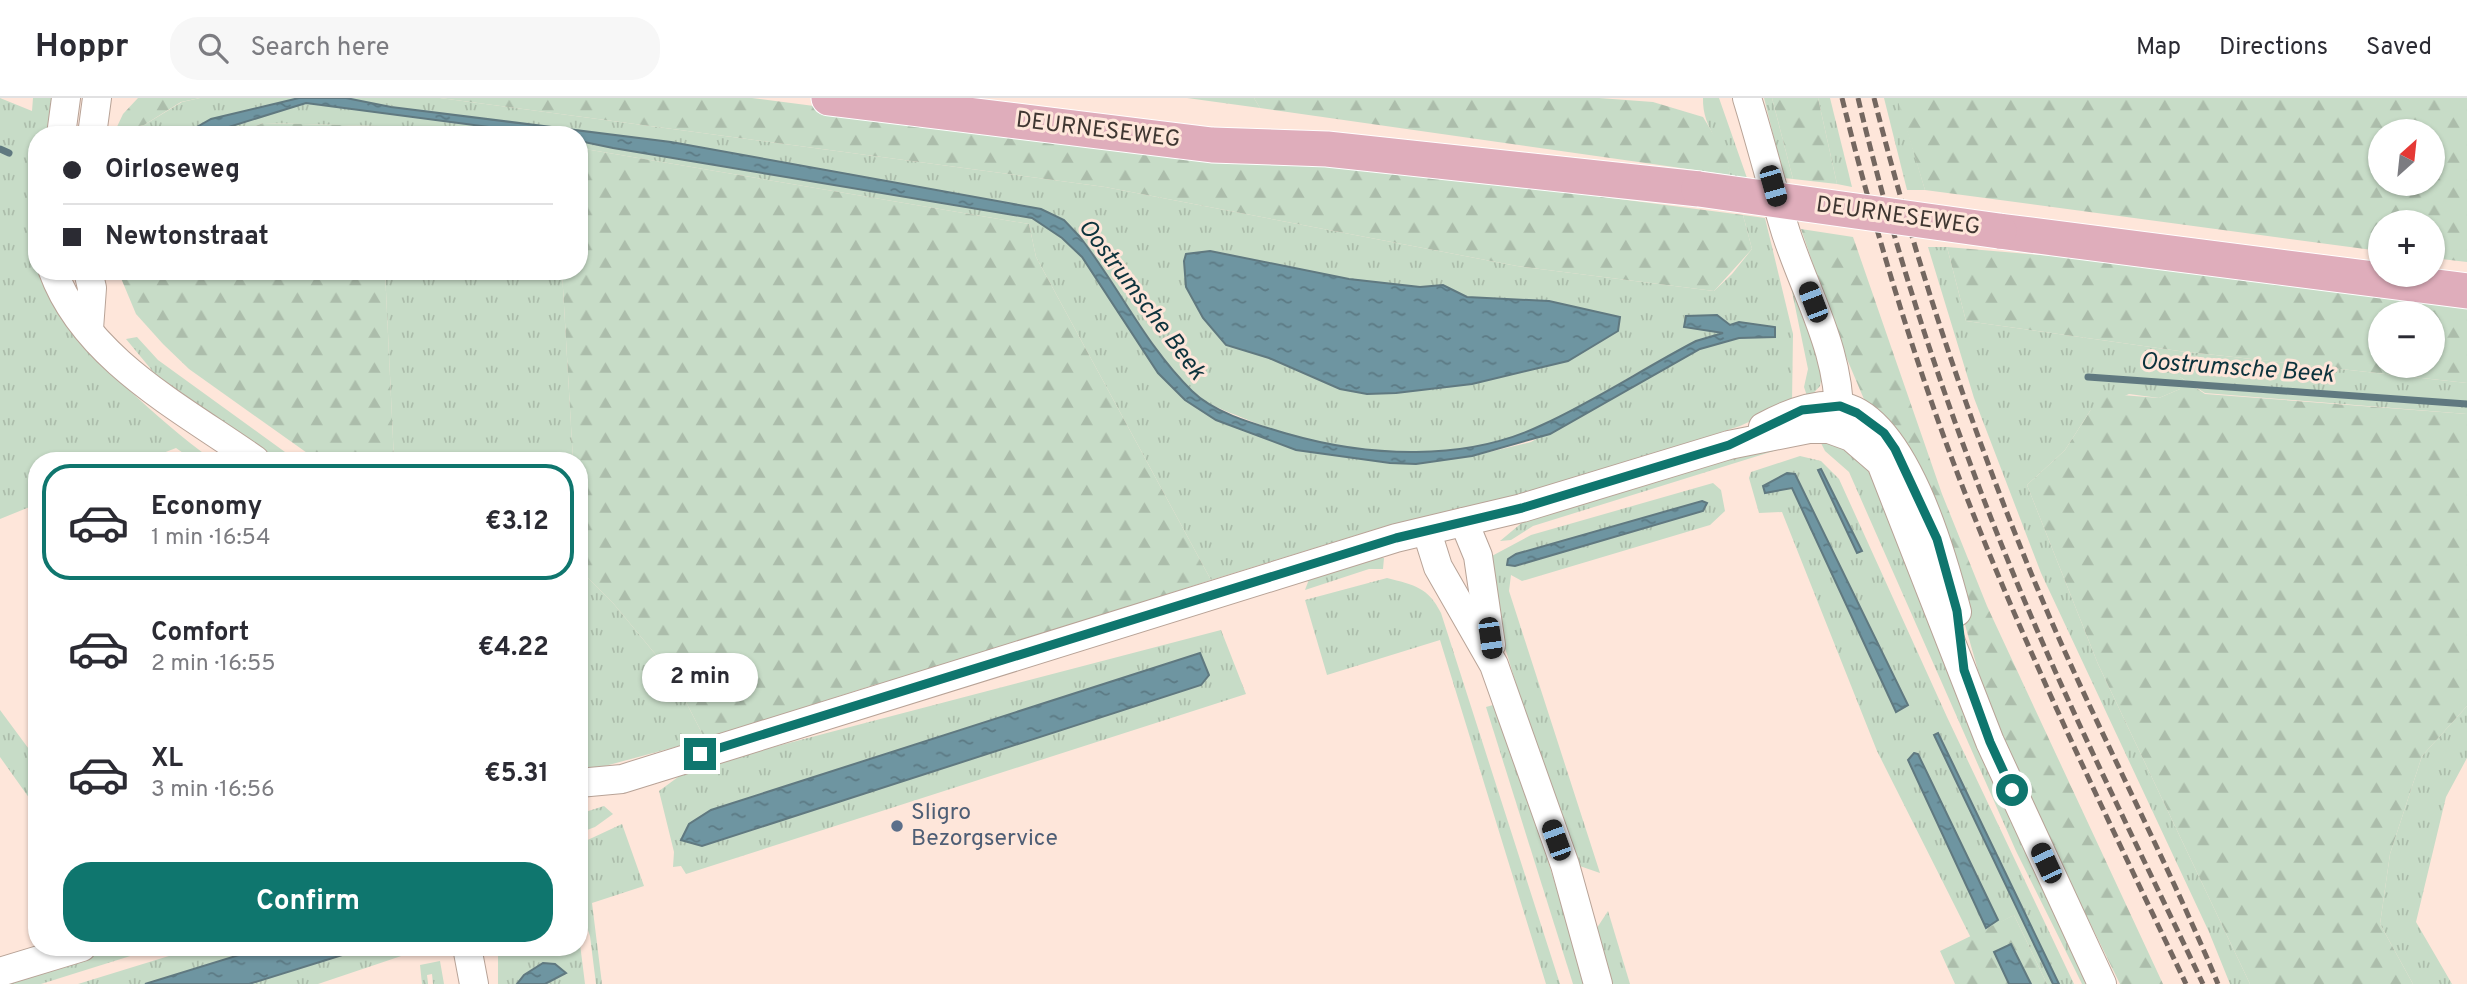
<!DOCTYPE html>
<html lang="en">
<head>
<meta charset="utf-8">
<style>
	:root { --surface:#fff; --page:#f7f7f7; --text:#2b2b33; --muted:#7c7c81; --line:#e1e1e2; --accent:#0f766e }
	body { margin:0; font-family:Overpass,sans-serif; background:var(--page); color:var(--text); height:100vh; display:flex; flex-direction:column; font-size:26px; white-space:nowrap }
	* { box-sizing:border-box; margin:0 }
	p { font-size:23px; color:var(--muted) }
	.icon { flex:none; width:38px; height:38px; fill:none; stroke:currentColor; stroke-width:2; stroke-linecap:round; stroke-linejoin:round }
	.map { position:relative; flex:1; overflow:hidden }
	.sheet { position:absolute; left:28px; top:354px; width:560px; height:504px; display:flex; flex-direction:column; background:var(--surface); border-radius:28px; box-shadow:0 2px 5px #0004 }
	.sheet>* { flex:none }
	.banner { position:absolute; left:28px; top:28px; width:560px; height:154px; border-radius:28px; box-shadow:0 2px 5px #0004; display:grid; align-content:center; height:154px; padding:0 35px; background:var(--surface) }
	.needle { width:46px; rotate:27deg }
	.buttons { position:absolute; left:2368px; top:21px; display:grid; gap:14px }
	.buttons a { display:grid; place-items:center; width:77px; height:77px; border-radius:50%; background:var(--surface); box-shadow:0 2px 5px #0004; font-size:35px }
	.end { position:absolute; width:32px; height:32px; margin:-16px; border:9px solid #0f766e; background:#fff; box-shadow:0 0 0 4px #fff }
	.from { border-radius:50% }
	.bubble { position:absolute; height:49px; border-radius:24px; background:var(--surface); box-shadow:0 2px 5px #0004; font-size:23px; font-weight:700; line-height:49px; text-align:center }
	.car { position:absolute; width:21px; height:42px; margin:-21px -10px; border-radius:9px; box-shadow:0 0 5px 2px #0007; background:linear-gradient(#222 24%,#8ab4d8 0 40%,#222 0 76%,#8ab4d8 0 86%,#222 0) }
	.banner b { display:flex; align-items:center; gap:24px; height:66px; font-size:26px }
	.banner b+b { border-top:2px solid var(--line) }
	.banner i { width:18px; height:18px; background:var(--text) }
	ul { padding:12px 0 0; list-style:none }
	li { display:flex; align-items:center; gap:21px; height:116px; margin:0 14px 10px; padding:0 21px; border:4px solid transparent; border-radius:28px }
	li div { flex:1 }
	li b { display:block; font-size:26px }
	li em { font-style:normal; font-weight:700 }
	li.on { border-color:var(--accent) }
	li>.icon { width:63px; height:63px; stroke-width:1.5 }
	.primary-button { display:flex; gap:14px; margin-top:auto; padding:14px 35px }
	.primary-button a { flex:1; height:80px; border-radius:28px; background:var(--accent); color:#fff; font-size:28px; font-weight:700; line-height:80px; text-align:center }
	header { display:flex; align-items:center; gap:42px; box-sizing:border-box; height:98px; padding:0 35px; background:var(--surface); border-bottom:2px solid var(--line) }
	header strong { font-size:33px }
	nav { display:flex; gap:38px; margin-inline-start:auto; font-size:24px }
	.search { width:490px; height:63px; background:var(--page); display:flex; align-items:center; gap:18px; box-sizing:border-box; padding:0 24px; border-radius:28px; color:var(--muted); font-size:26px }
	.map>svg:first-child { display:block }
	.grass { fill:url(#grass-tufts); fill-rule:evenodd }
	.forest { fill:url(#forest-firs); fill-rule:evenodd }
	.water { fill:url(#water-ripples); stroke:#607980; stroke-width:2 }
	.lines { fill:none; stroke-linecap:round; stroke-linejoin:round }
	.stream { stroke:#607980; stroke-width:7 }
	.minor-casing { stroke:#b8a397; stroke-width:30 }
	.major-casing { stroke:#fff; stroke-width:37 }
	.minor { stroke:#fff; stroke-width:28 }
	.major { stroke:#dfadbb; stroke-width:35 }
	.rail { stroke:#746760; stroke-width:5; stroke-dasharray:10 5; stroke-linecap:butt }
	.major-bridge-casing { stroke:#fff; stroke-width:37; stroke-linecap:butt }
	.major-bridge { stroke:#dfadbb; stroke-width:35 }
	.route { stroke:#0f766e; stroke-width:9 }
	.service-dot { fill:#5c6f8a; stroke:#fee6da; stroke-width:2.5 }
	.labels { text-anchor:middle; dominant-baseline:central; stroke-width:6; stroke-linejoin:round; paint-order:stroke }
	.street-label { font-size:23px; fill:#403732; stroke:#fee6da }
	.service-label { font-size:23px; fill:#4e5e75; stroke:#fee6da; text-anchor:start }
	.water-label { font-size:24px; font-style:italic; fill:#0d333d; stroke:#fee6da }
</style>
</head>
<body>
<header>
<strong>Hoppr</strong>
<div class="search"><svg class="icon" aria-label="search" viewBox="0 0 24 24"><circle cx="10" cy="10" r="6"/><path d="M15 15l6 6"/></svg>Search here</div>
<nav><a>Map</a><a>Directions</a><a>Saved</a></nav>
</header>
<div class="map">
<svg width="2467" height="886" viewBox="0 0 2467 886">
	<defs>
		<pattern id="grass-tufts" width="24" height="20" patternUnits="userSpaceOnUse" patternTransform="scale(1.75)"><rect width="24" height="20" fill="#c7dcc7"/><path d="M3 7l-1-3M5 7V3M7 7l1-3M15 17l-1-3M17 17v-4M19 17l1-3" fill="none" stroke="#acbdab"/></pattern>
		<pattern id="forest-firs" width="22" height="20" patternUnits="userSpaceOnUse" patternTransform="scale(1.75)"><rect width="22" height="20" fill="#c7dcc7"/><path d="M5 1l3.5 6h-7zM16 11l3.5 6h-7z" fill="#acbdab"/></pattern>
		<pattern id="water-ripples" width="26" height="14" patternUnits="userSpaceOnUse" patternTransform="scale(1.75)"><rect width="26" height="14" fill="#6e95a1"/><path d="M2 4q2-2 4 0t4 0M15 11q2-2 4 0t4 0" fill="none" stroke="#5c7a84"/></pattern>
	</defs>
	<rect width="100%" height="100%" fill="#fee6da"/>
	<g class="grass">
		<path d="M 0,0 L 32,13 L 33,0 L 58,0 L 53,37 L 37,37 L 37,173 L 46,173 C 54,225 92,255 127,290 C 155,316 182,340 213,362 L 193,362 L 176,350 L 145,362 L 37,362 L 37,406 L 0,421 Z"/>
		<polygon points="200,0 299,0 211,21 183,37 115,37 115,33 144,27 182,4"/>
		<path d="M 346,0 L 440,0 L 1105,89 L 1517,168 L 1714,193 L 1732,176 L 1752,151 L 1743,117 L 1765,120 L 1793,236 L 1792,304 L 1740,328 L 1614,369 L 1480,408 L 1386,428 L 1211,482 L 1036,159 L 1029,126 L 579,50 L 579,43 L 1032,120 L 1062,140 L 1082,159 L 1158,274 L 1185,302 L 1297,352 L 1390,365 L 1416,366 L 1472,358 L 1531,344 L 1700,251 L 1739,240 L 1775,239 L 1731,227 L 1707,232 L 1725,235 C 1658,254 1604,300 1541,328 C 1447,370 1335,358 1243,320 C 1226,313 1205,306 1192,293 C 1147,247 1119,189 1081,139 L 1064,122 L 1041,111 L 671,44 L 391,9 ZM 1210,154 L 1349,181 L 1420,189 L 1443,187 L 1467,199 L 1549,203 L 1619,219 L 1396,295 L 1367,296 L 1340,291 L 1269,260 Z"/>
		<polygon points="1187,0 1254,0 1260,10"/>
		<path d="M 1703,0 L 1719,0 L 1747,80 L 1730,77 C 1725,46 1702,32 1703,0 Z"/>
		<polygon points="1764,0 1772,0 1793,81 1784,80"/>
		<polygon points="1818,0 1830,0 1852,89 1837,86"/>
		<polygon points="1884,0 1898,0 1925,92 1907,92"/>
		<polygon points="306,5 551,37 379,37 378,28 263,25 233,37 203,37"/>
		<polygon points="1928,149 1947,149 1966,223 2179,253 2467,285 2467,316 2205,295 2180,279 2180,291 2159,300 2129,296 2090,313 2065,352 2027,387 2098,566 2250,886 2230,886 2209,834 2041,475 1974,300"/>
		<polygon points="385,173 562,173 573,362 394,362"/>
		<polygon points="1789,179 1824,265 1820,288 1808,301 1804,289 1808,271"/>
		<polygon points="137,239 158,262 296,362 277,362 155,276 126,241"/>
		<polygon points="1817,337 1832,342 1868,365 2094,886 2082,886 2016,753 1849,374 1825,353"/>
		<polygon points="1806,343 1533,428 1511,442 1500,443 1524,423 1776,347"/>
		<path d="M 1800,358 L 1821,363 L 1839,381 L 1947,619 L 2074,886 L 2059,886 L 1934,637 L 2053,886 L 2047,886 L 2014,817 L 1971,840 L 1877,653 L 1782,414 L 1759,415 L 1749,380 L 1751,374 ZM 1821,371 L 1862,452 L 1857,455 L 1818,373 ZM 1795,376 L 1907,607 L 1897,614 L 1792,390 ZM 1909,662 L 1998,822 L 1987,829 L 1986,829 Z"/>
		<path d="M 1713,385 L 1721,392 L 1725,413 L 1710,427 L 1522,483 L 1511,477 L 1509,493 L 1600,775 L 1571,765 L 1486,488 L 1490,459 L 1531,437 ZM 1707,408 L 1702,413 L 1515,468 Z"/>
		<polygon points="1365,460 1384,460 1383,471 1369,471 1305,492 1311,476"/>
		<polygon points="579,471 613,505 671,575 705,641 579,675"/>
		<path d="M 1387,480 C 1414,487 1428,489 1441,515 L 1560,886 L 1546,886 L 1440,542 L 1327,577 L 1305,502 Z"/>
		<path d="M 1221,532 L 1246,596 L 686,776 L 681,768 L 673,769 L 674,754 L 659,693 L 689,671 ZM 1200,555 L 1209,576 L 1201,587 L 702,748 L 689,726 L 711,712 Z"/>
		<polygon points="1493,607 1527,695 1586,886 1573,886 1486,609"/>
		<polygon points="2467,608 2467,660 2446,699 2416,824 2452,886 2413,886 2380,826 2390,756 2422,658"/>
		<polygon points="0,612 37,662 37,711 0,659"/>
		<polygon points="604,708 613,716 595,729 579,735 579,716"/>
		<polygon points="622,726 644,788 592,805 602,886 596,886 590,838 579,805 579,746"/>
		<polygon points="1608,813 1630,886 1605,886 1591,839"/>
		<polygon points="579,838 585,886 545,886 559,879 524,877 517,886 498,886 498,849 579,849"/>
		<polygon points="115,849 159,849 41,886 0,886"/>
		<polygon points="198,849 265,849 145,886 78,886"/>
		<polygon points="368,849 428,849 318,886 249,886"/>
		<polygon points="440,863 444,886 433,886 432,876 427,877 428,886 422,886 420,867"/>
	</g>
	<g class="forest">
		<polygon points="138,0 200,0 181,4 144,27 115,33 123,16"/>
		<polygon points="440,0 752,0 984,30 1341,65 1743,117 1752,151 1714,193 1517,168 1105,89"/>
		<polygon points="1254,0 1599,0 1653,4 1703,19 1727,59 1730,77 1260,10"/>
		<polygon points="1772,0 1818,0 1837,86 1793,81"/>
		<path d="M 1897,0 L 2467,0 L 2467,164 L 2433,160 L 2432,124 L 2380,124 L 2380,153 L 1925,92 ZM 2380,33 L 2432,33 L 2432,86 L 2380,86 Z"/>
		<polygon points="263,25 379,28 379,37 233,37"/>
		<polygon points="579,50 1029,126 1036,159 1211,482 895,584 877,586 705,641 671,575 613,505 579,471 579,362 573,362 562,173 579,173"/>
		<polygon points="1801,131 1853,139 1942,396 1987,508 2163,886 2120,886 2028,699 1987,604 1936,425 1866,306 1839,242"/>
		<path d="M 1947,149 L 2133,165 L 2467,210 L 2467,285 L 2179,253 L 1966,223 ZM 2380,215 L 2432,215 L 2432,268 L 2380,268 Z"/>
		<polygon points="118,173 385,173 394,362 317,362 189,271 163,246 136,216"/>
		<polygon points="2180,279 2205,296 2467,316 2467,608 2422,658 2390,756 2380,826 2413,886 2250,886 2098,566 2027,387 2065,352 2090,313 2109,296 2159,300 2180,291"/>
		<polygon points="2014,817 2047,886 2031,886 2011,846 1994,854 2009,886 1955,886 1940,853"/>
	</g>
	<g class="water">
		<path d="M 299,0 L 346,0 L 391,9 L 671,44 L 1041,111 L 1064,122 L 1080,139 C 1119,189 1146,248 1192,293 C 1215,316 1258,327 1288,336 C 1368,359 1465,364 1542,327 C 1595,303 1644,270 1696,243 L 1723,235 L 1684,229 L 1686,218 L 1717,217 L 1730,227 L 1739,224 L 1775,229 L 1775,239 L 1739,240 L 1700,251 L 1550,336 L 1472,358 L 1416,366 L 1390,365 L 1296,352 L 1216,322 L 1185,302 L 1158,275 L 1082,159 L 1062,140 L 1032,120 L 613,50 L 579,43 L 579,37 L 551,37 L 306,5 L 203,37 L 183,37 L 211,21 Z"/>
		<polygon points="1210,153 1349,181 1420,189 1443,187 1467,199 1549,203 1620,219 1618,233 1568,263 1472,286 1396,295 1367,296 1340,291 1269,260 1226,247 1203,220 1186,189 1184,163 1186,156"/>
		<polygon points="1821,371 1862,453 1857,455 1818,372"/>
		<polygon points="1787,375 1795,376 1908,607 1896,614 1792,390 1765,395 1763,388"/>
		<polygon points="1702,403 1707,405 1703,413 1515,468 1507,467 1508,461 1516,456"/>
		<polygon points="1200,555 1209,577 1201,587 702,748 681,742 689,726 711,712"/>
		<polygon points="1938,635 2059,886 2053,886 1934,637"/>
		<polygon points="1914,655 1918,656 1998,822 1986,830 1908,662"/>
		<polygon points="2011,846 2031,886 2009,886 1994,854"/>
		<polygon points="265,849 368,849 249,886 145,886"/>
		<polygon points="543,865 555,866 566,875 545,886 517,886 524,877"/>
	</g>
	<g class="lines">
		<g class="stream">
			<polyline points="0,51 9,55"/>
			<polyline points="2088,279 2467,306"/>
		</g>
		<defs>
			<g id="minor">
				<path d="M 1747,0 C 1761,45 1772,90 1786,135 C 1807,199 1842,256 1839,326"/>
				<polyline points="61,37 66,0"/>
				<polyline points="92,37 97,0"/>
				<path d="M 53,173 C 85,261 183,311 255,362"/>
				<polyline points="88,173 92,190 89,231"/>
				<path d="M 1763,329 C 1785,317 1815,305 1840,308 C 1904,318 1943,460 1957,514"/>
				<polyline points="1464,424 1478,458 1491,547"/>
				<polyline points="1427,434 1438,469 1494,567 1565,767 1598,886"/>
				<polyline points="579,685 622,681 1396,440 1522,410 1729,347 1809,331 1829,331 1851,339 1881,365 1990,644 2102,886"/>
				<polyline points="467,849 474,886"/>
				<polyline points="0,874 82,849"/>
			</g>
			<g id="major">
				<polyline points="829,0 1212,47 1327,51 1699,91"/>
				<polyline points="1999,133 2467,193"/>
			</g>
		</defs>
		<use href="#minor" class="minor-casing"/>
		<use href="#major" class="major-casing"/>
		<use href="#minor" class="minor"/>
		<use href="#major" class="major"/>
		<g class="rail">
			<path d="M 1842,0 C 1873,125 1910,249 1955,369 C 2022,546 2105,715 2186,886"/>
			<path d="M 1858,0 C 1898,168 1954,333 2020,492 C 2076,626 2141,755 2203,886"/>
			<path d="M 1874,0 C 1916,166 1970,328 2036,487 C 2092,622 2162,751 2218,886"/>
		</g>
		<defs>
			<polyline id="major-bridge" points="1699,91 1999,133"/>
		</defs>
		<use href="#major-bridge" class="major-bridge-casing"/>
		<use href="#major-bridge" class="major-bridge"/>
	</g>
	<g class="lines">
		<polyline class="route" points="700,656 1396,440 1522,410 1729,347 1802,312 1840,308 1857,315 1884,335 1895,351 1937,441 1957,513 1964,572 1990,644 2012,692"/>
	</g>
	<circle class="service-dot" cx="897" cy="728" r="7"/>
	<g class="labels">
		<g class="street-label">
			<text transform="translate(1098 33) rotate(7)">DEURNESEWEG</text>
			<text transform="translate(1898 119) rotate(8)">DEURNESEWEG</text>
		</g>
		<g class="service-label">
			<text x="911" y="715">Sligro<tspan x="911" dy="26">Bezorgservice</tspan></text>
		</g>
		<g class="water-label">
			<text transform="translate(1141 202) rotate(53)">Oostrumsche Beek</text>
			<text transform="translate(2237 271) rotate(4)">Oostrumsche Beek</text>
		</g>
	</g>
</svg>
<div class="buttons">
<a><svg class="needle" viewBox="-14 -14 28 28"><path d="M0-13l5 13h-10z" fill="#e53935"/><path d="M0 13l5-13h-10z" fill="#7c7c81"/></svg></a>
<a>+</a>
<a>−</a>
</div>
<i class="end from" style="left:2012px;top:692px"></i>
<i class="end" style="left:700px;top:656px"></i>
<div class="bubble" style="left:642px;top:555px;width:116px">2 min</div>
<i class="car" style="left:1773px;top:88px;rotate:164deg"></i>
<i class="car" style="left:1813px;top:204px;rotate:339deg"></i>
<i class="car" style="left:1490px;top:540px;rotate:172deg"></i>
<i class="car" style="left:1556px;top:742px;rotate:340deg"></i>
<i class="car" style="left:2046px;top:765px;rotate:335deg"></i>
<div class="banner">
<b><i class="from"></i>Oirloseweg</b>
<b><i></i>Newtonstraat</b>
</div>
<section class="sheet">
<ul>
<li class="on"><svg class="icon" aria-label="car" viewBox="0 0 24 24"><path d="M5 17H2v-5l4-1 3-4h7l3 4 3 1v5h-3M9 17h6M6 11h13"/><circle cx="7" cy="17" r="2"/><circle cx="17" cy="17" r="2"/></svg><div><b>Economy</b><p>1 min · 16:54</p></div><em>€3.12</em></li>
<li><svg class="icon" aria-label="car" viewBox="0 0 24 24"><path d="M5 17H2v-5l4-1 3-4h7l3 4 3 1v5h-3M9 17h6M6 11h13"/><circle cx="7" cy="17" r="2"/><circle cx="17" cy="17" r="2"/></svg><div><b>Comfort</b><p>2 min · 16:55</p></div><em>€4.22</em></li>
<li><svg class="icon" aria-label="car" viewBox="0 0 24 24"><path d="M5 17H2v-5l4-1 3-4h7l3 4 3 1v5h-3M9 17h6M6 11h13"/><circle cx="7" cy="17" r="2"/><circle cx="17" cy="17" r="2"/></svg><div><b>XL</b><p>3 min · 16:56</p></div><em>€5.31</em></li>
</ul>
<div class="primary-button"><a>Confirm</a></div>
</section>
</div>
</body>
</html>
